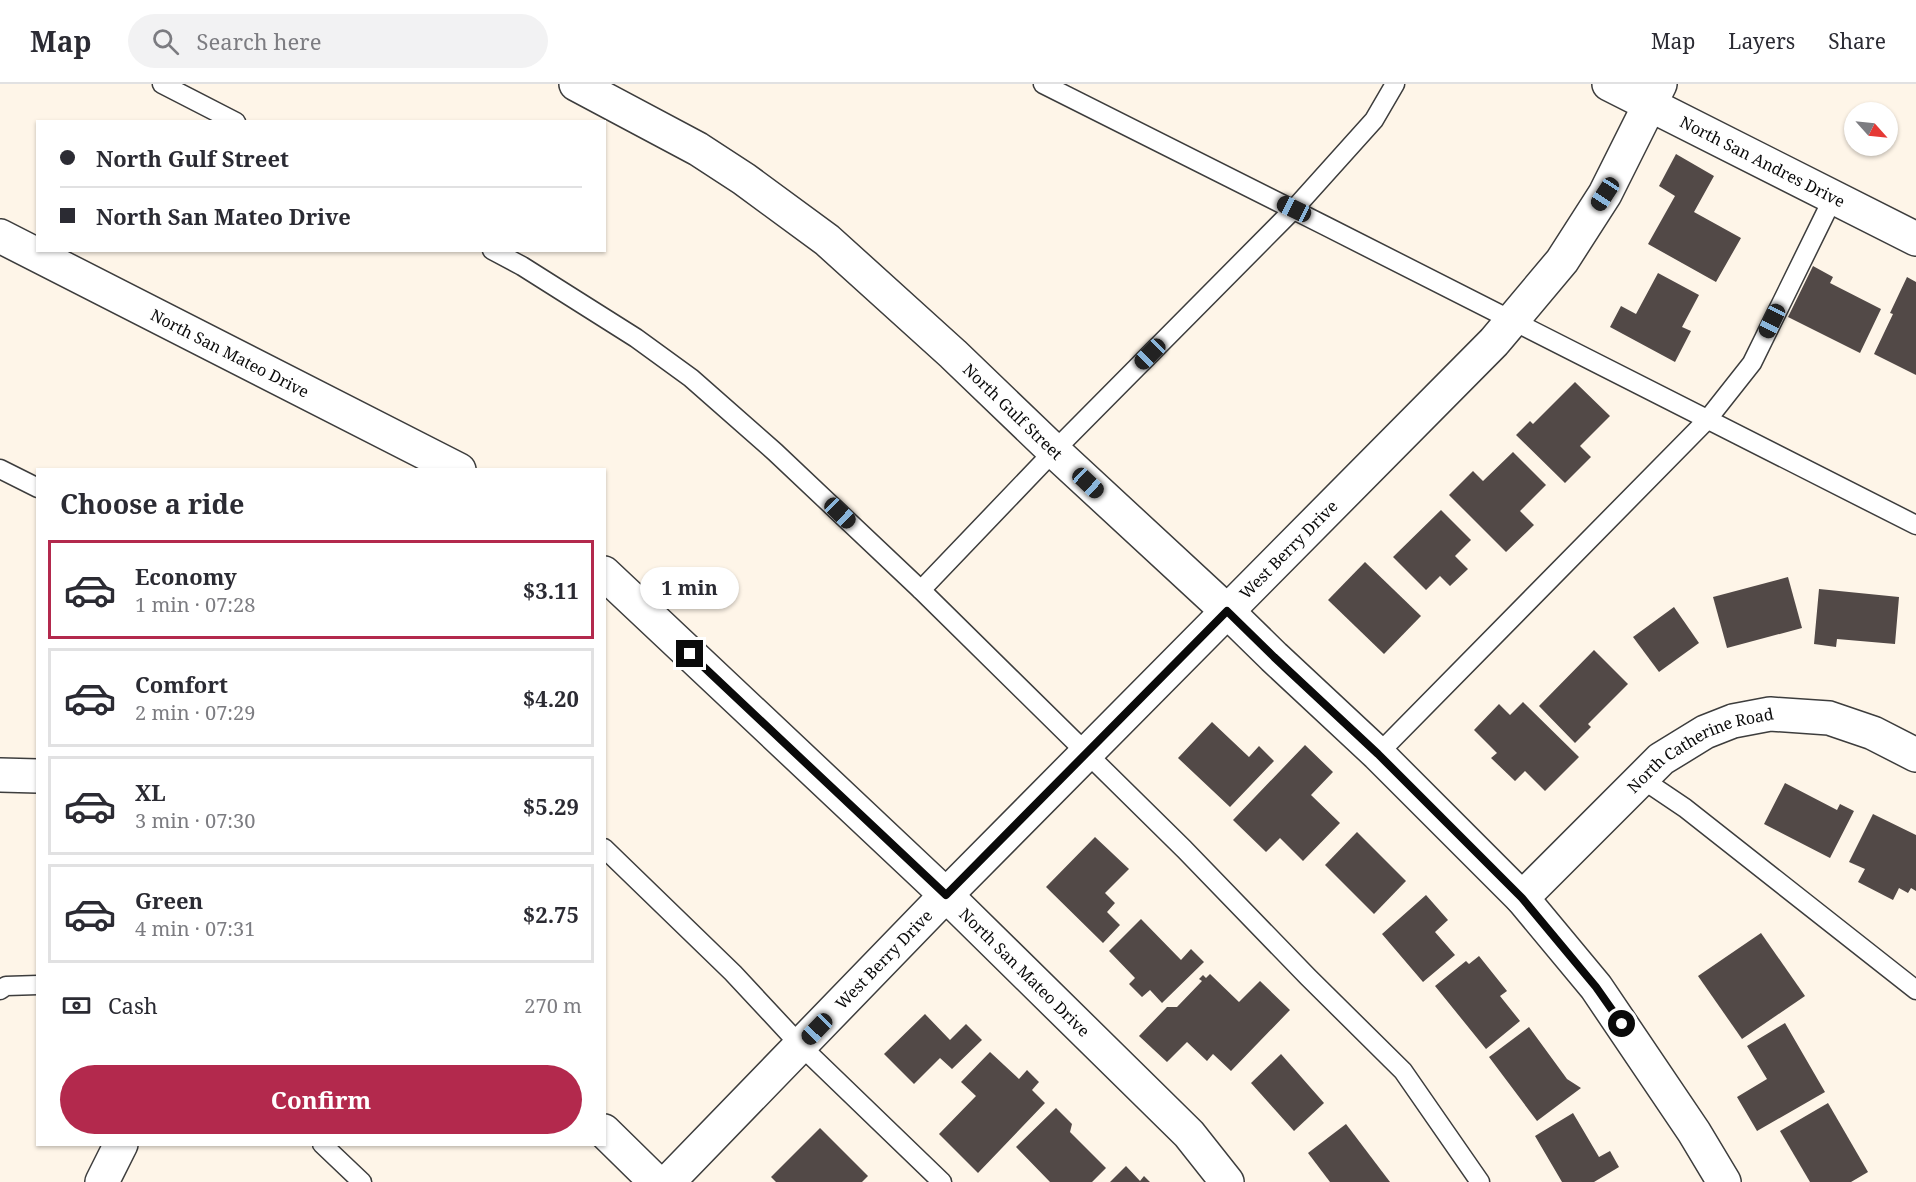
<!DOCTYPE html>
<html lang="en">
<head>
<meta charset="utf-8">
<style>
	:root { --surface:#fff; --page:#f2f2f3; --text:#2b2b33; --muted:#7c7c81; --line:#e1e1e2; --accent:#b3294d }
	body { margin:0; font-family:"Noto Serif",serif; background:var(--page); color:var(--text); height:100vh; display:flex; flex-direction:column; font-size:22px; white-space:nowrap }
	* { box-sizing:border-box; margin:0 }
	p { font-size:20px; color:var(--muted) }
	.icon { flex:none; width:33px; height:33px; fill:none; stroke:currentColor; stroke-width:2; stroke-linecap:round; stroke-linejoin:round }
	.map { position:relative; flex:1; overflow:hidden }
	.side { position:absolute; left:36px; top:384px; width:570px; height:678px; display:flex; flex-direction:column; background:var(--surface); border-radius:0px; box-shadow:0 2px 4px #0004 }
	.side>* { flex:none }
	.banner { position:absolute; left:36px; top:36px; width:570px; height:132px; border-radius:0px; box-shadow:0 2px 4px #0004; display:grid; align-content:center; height:132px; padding:0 24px; background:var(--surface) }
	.needle { width:39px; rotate:117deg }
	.fabs { position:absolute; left:1844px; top:18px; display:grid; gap:12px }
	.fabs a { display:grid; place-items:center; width:54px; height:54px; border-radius:50%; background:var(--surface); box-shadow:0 2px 4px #0004; font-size:30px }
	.end { position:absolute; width:27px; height:27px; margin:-14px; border:8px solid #0a0a0a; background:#fff; box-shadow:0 0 0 3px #fff }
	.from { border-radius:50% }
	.bubble { position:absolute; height:42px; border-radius:21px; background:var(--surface); box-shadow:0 2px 4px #0004; font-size:20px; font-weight:700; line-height:42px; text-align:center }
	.car { position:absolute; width:18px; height:36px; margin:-18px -9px; border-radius:8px; box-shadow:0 0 4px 2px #0007; background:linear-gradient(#222 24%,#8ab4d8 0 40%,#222 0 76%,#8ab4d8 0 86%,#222 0) }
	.banner b { display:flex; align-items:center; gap:21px; height:57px; font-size:22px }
	.banner b+b { border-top:2px solid var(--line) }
	.banner i { width:15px; height:15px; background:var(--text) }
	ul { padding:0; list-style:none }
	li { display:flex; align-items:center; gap:18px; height:99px; margin:0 12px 9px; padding:0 12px; border:3px solid var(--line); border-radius:0px }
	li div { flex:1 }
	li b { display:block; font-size:22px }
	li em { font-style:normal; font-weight:700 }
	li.selected { border-color:var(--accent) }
	li>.icon { width:54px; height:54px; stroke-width:1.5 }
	h2 { padding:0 24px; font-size:27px; line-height:72px }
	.pay { display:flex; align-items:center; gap:15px; height:66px; padding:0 24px; font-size:22px }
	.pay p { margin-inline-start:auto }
	.button { display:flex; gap:12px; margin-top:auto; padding:12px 24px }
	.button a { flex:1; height:69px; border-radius:36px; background:var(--accent); color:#fff; font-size:24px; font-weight:700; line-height:69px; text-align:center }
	header { display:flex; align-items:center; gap:36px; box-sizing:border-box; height:84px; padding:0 30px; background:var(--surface); border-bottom:2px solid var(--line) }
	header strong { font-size:28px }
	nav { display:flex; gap:33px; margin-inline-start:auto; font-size:21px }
	.search { width:420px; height:54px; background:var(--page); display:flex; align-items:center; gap:15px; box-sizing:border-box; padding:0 21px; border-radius:33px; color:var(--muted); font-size:22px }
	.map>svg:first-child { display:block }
	.building { fill:#524947 }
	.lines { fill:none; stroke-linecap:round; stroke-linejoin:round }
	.service-casing { stroke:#3d3d3d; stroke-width:21 }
	.minor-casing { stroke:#3d3d3d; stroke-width:36 }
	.service { stroke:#fff; stroke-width:18 }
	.minor { stroke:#fff; stroke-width:33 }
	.route { stroke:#0a0a0a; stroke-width:8 }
	.labels { text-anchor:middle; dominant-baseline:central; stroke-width:6; stroke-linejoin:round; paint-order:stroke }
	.street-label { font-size:16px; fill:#0a0a0a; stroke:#fff }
</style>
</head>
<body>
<header>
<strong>Map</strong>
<div class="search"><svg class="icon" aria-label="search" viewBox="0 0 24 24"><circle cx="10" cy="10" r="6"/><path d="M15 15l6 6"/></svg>Search here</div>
<nav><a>Map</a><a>Layers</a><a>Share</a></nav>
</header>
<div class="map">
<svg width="1916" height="1098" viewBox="0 0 1916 1098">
	<rect width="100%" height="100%" fill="#fef5e8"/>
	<g class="building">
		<polygon points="1676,70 1714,92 1694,128 1741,154 1716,198 1648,160 1675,112 1659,102"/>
		<polygon points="1813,182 1833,193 1830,199 1881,225 1860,269 1788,233"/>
		<polygon points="1658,189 1699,211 1682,243 1691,247 1675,278 1610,243 1621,222 1636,230"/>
		<polygon points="1907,193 1916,198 1916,291 1874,270 1893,230 1890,229"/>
		<polygon points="1575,298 1610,332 1580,362 1591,373 1565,399 1516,351 1530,337 1533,340"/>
		<polygon points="1513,368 1546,401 1520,427 1534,441 1506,468 1449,411 1473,387 1483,397"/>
		<polygon points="1441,426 1471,456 1455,472 1468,485 1450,502 1440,492 1426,506 1393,473"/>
		<polygon points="1365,478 1421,532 1384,570 1328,516"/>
		<polygon points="1788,493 1802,544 1727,564 1713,513"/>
		<polygon points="1819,505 1899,513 1895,560 1837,555 1836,563 1814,560"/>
		<polygon points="1674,523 1699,559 1659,588 1633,553"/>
		<polygon points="1594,566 1628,600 1588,640 1591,643 1575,659 1539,622"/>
		<polygon points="1523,618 1579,673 1545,707 1525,687 1515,697 1491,674 1497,669 1474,646 1499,620 1510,631"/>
		<polygon points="1212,638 1249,673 1259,662 1274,677 1230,723 1178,674"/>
		<polygon points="1305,661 1333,688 1311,711 1340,739 1303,777 1280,754 1266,768 1233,736"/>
		<polygon points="1785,699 1837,726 1840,720 1854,727 1830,774 1764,740"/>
		<polygon points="1873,730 1916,751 1916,807 1911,804 1908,809 1899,804 1893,816 1858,798 1865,785 1849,778"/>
		<polygon points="1357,748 1406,797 1374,830 1325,781"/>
		<polygon points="1095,753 1129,785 1105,809 1115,819 1107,828 1120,841 1103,859 1046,803"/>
		<polygon points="1426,811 1448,836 1435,848 1455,871 1423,898 1382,850"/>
		<polygon points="1141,835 1181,876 1191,865 1204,878 1162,919 1150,906 1142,913 1129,900 1135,894 1109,867"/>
		<polygon points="1761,849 1805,912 1742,955 1698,892"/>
		<polygon points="1479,872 1507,907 1500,912 1520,937 1486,965 1435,902 1466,877 1469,880"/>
		<polygon points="1210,890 1239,918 1260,897 1290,926 1231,987 1213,970 1207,977 1187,958 1167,978 1139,952 1167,923 1177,923 1202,897 1199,895 1203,891 1206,894"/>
		<polygon points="925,930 950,956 966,940 982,956 952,985 940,974 914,1000 884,970"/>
		<polygon points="1785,939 1825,1008 1757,1047 1737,1013 1767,995 1747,962"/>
		<polygon points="1529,943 1567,995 1581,1004 1537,1037 1489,973"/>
		<polygon points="990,968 1019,995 1027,986 1039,998 1032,1006 1045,1019 978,1089 939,1050 976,1012 961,998"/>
		<polygon points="1281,970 1324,1019 1294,1047 1251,999"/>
		<polygon points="1828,1019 1868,1088 1851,1098 1810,1098 1780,1047"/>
		<polygon points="1056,1024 1072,1040 1070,1048 1106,1084 1092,1098 1050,1098 1016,1063"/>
		<polygon points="1573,1029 1599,1073 1610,1067 1619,1083 1594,1098 1562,1098 1535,1052"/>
		<polygon points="1346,1040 1390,1098 1330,1098 1308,1069"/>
		<polygon points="820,1044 868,1092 862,1098 776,1098 771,1093"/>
		<polygon points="1126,1082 1140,1097 1144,1092 1150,1098 1110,1098"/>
	</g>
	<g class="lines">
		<defs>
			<g id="service">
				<polyline points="162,0 236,38"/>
				<path d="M 1043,0 C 1335,145 1624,295 1916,441"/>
				<polyline points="492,166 522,182 636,254 691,294 775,368 921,506 1184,765 1308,893 1403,987 1480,1098"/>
				<polyline points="0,385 38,404"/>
				<polyline points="921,506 1054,367 1294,125 1374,36 1395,0"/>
				<polyline points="1378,670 1707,336 1752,279 1833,114"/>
				<polyline points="1642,695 1685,724 1916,906"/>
				<polyline points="604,764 733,889 801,962 942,1098"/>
				<polyline points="0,906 6,902 38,901"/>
				<polyline points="322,1060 362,1098"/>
			</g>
			<g id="minor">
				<path id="s1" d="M 576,0 L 698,65 L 744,95 L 827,156 L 953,270 L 1054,367 L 1227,527 L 1274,573 L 1378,670 L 1522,814 L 1596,903 L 1694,1048 L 1724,1098"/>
				<path id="s2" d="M 1609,0 L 1916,155"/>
				<path id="s3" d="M 0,152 L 459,386"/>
				<path id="s4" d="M 604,489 L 946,811 L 1189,1050 L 1227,1098"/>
				<polyline points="0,691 38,692"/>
				<path id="s5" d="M 1522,814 L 1661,675 L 1705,648 L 1733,637 L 1770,630 L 1829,634 L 1873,649 L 1916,671"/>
				<polyline points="604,1047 656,1098"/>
				<polyline points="102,1098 121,1060"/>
				<path id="s6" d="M 668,1098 L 946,811 L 1494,258 L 1562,177 L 1605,110 L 1660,0"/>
			</g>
		</defs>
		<use href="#service" class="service-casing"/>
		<use href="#minor" class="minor-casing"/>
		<use href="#service" class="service"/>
		<use href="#minor" class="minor"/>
	</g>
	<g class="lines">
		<polyline class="route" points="690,570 946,811 1227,527 1274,573 1378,670 1522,814 1596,903 1622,940"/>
	</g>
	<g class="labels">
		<g class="street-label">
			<text stroke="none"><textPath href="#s2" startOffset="172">North San Andres Drive</textPath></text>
			<text stroke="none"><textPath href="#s3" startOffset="258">North San Mateo Drive</textPath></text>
			<text stroke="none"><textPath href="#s1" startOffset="549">North Gulf Street</textPath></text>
			<text stroke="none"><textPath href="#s6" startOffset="886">West Berry Drive</textPath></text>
			<text stroke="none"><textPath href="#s5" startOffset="236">North Catherine Road</textPath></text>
			<text stroke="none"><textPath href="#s6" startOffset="310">West Berry Drive</textPath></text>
			<text stroke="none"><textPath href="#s4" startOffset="580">North San Mateo Drive</textPath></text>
		</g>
	</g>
</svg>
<div class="fabs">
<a><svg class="needle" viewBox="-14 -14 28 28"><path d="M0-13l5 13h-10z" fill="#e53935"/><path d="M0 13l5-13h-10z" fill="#7c7c81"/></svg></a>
</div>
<i class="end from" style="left:1622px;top:940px"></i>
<i class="end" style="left:690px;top:570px"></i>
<div class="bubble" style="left:640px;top:483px;width:99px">1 min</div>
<i class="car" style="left:1605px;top:110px;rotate:213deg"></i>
<i class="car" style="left:1294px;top:125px;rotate:296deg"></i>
<i class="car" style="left:1772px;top:237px;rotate:206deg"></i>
<i class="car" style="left:1150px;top:270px;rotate:225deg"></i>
<i class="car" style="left:1088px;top:399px;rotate:133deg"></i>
<i class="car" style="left:840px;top:429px;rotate:134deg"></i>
<i class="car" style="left:817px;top:945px;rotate:224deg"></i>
<div class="banner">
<b><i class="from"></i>North Gulf Street</b>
<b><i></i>North San Mateo Drive</b>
</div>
<section class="side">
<h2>Choose a ride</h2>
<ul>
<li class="selected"><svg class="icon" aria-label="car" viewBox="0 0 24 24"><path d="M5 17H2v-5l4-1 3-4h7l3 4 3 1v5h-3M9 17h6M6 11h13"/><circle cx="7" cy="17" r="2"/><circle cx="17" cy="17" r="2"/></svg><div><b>Economy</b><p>1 min · 07:28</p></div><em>$3.11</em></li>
<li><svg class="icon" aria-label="car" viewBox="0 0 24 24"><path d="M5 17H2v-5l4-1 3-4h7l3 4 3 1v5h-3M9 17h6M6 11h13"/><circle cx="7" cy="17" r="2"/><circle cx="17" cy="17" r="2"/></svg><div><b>Comfort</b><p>2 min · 07:29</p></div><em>$4.20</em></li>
<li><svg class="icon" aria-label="car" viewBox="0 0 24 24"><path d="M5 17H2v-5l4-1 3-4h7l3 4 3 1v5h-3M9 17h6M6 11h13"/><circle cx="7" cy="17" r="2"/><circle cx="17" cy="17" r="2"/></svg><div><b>XL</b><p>3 min · 07:30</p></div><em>$5.29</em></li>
<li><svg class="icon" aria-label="car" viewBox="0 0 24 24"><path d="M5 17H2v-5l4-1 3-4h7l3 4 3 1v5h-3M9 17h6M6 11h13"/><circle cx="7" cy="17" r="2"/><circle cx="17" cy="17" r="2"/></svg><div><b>Green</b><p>4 min · 07:31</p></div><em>$2.75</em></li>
</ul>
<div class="pay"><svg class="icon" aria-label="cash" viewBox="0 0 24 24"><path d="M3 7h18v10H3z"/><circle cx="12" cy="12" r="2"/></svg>Cash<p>270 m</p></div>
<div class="button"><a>Confirm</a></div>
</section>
</div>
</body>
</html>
